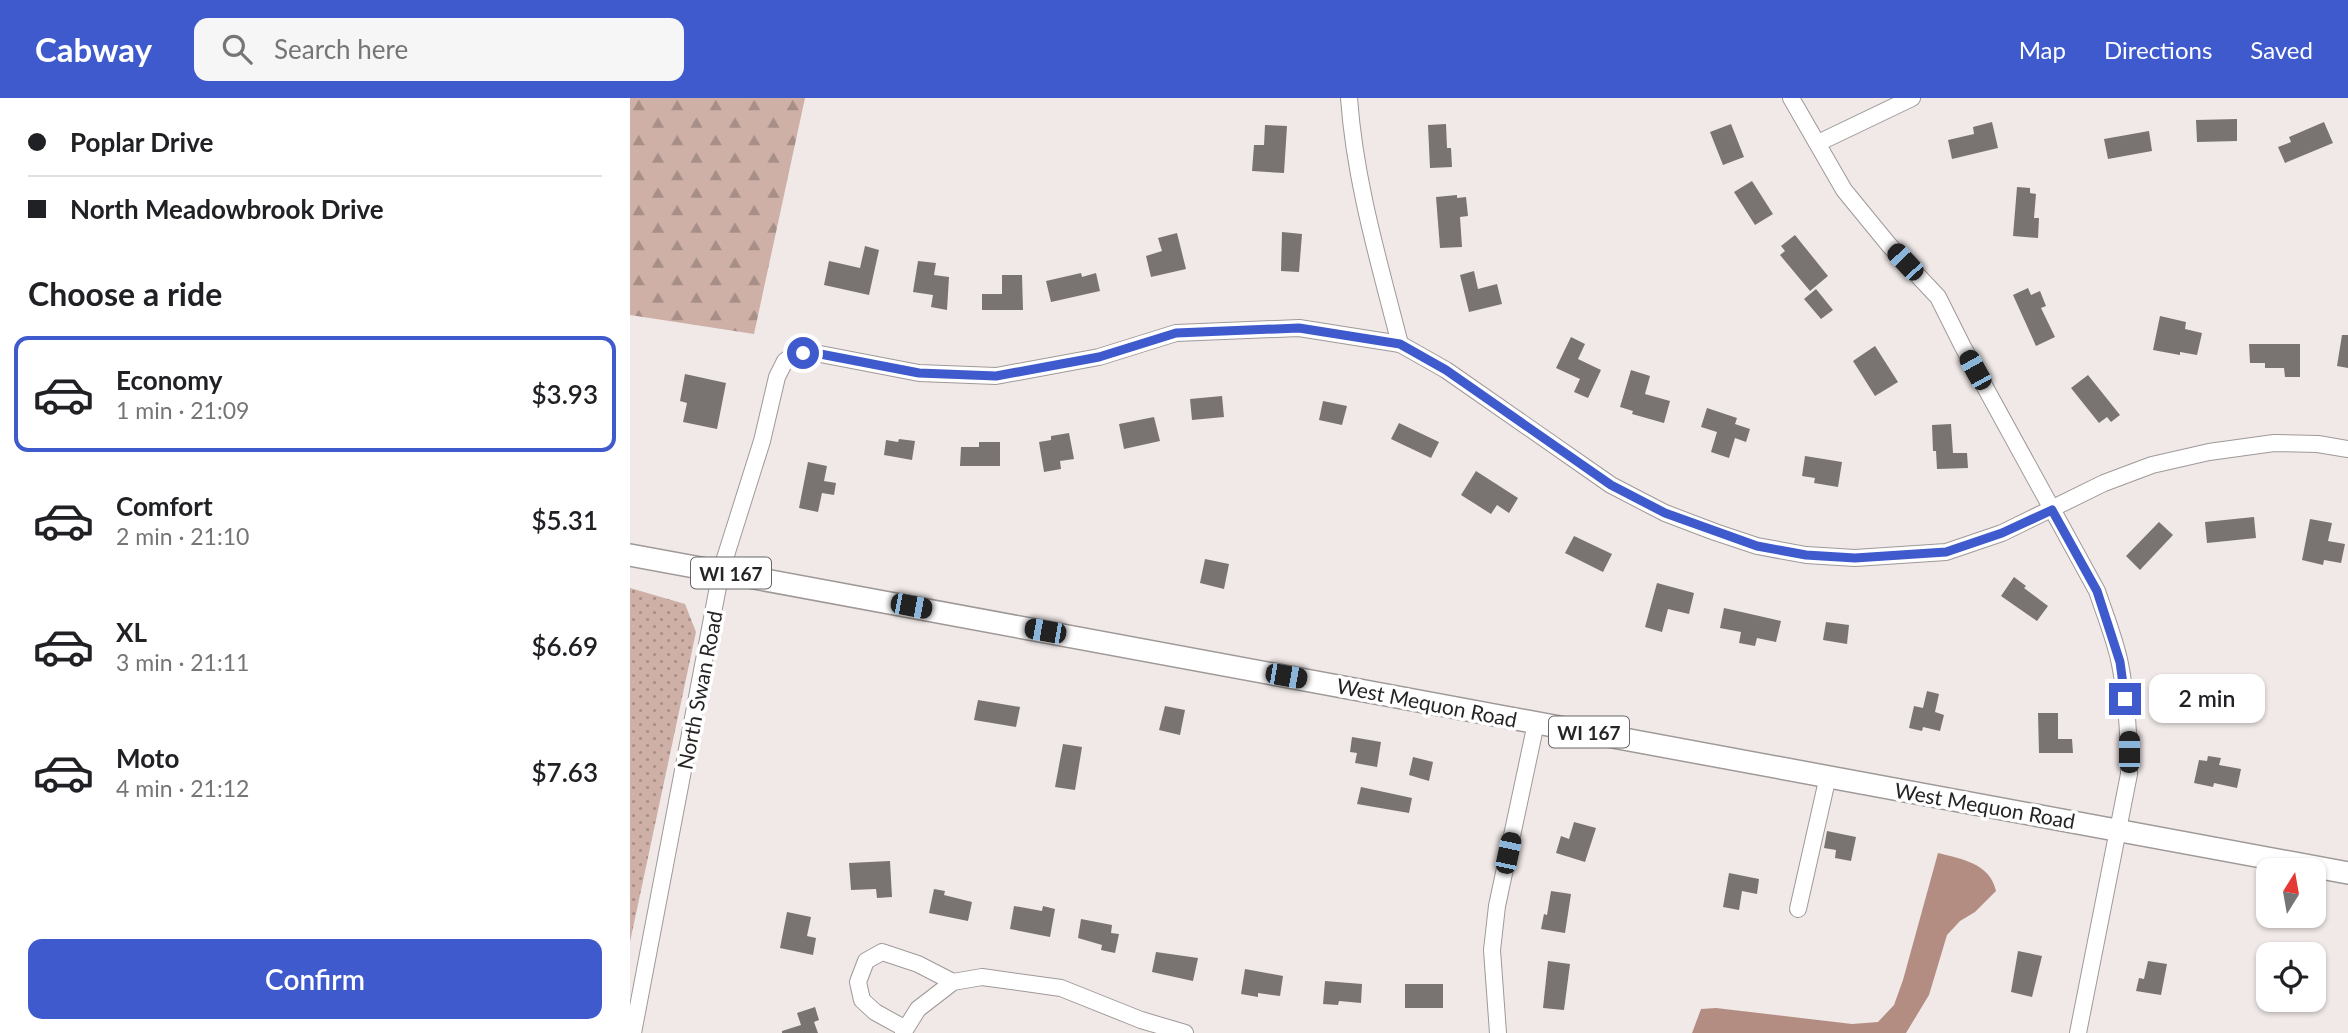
<!DOCTYPE html>
<html lang="en">
<head>
<meta charset="utf-8">
<style>
	:root { --surface:#fff; --page:#f6f6f6; --text:#202124; --muted:#757577; --line:#e0e0e0; --accent:#3f5acd }
	body { margin:0; font-family:Lato,sans-serif; background:var(--page); color:var(--text); height:100vh; display:flex; flex-direction:column; font-size:26px; white-space:nowrap }
	* { box-sizing:border-box; margin:0 }
	p { font-size:23px; color:var(--muted) }
	.icon { flex:none; width:38px; height:38px; fill:none; stroke:currentColor; stroke-width:2; stroke-linecap:round; stroke-linejoin:round }
	.map { position:relative; flex:1; overflow:hidden }
	.details { display:flex; flex-direction:column; background:var(--surface); width:630px }
	.details>* { flex:none }
	.top-card { display:grid; align-content:center; height:154px; padding:0 28px; background:var(--surface) }
	.needle { width:46px; rotate:11deg }
	.buttons { position:absolute; left:1626px; top:760px; display:grid; gap:14px }
	.buttons a { display:grid; place-items:center; width:70px; height:70px; border-radius:14px; background:var(--surface); box-shadow:0 2px 5px #0004; font-size:35px }
	.end { position:absolute; width:32px; height:32px; margin:-16px; border:9px solid #3f5acd; background:#fff; box-shadow:0 0 0 4px #fff }
	.from { border-radius:50% }
	.bubble { position:absolute; height:49px; border-radius:14px; background:var(--surface); box-shadow:0 2px 5px #0004; font-size:23px; font-weight:600; line-height:49px; text-align:center }
	.car { position:absolute; width:21px; height:42px; margin:-21px -10px; border-radius:9px; box-shadow:0 0 5px 2px #0007; background:linear-gradient(#222 24%,#8ab4d8 0 40%,#222 0 76%,#8ab4d8 0 86%,#222 0) }
	.top-card b { display:flex; align-items:center; gap:24px; height:66px; font-size:26px }
	.top-card b+b { border-top:2px solid var(--line) }
	.top-card i { width:18px; height:18px; background:var(--text) }
	ul { padding:0; list-style:none }
	li { display:flex; align-items:center; gap:21px; height:116px; margin:0 14px 10px; padding:0 14px; border:4px solid transparent; border-radius:14px }
	li div { flex:1 }
	li b { display:block; font-size:26px }
	li em { font-style:normal; font-weight:600 }
	li.current { border-color:var(--accent) }
	li>.icon { width:63px; height:63px; stroke-width:1.5 }
	h2 { padding:0 28px; font-size:32px; line-height:84px }
	.primary-button { display:flex; gap:14px; margin-top:auto; padding:14px 28px }
	.primary-button a { flex:1; height:80px; border-radius:14px; background:var(--accent); color:#fff; font-size:28px; font-weight:600; line-height:80px; text-align:center }
	header { display:flex; align-items:center; gap:42px; box-sizing:border-box; height:98px; padding:0 35px; background:var(--accent); color:#fff }
	header strong { font-size:33px }
	nav { display:flex; gap:38px; margin-inline-start:auto; font-size:24px }
	.search { width:490px; height:63px; background:var(--page); display:flex; align-items:center; gap:18px; box-sizing:border-box; padding:0 24px; border-radius:14px; color:var(--muted); font-size:26px }
	main { display:flex; flex:1; min-height:0 }
	.map>svg:first-child { display:block }
	.grass { fill:url(#grass-dots) }
	.forest { fill:url(#forest-firs) }
	.water { fill:#b48d82 }
	.building { fill:#797371 }
	.lines { fill:none; stroke-linecap:round; stroke-linejoin:round }
	.minor-casing { stroke:#9f9998; stroke-width:18 }
	.major-casing { stroke:#9f9998; stroke-width:24 }
	.minor { stroke:#fff; stroke-width:16 }
	.major { stroke:#fff; stroke-width:21 }
	.route { stroke:#3f5acd; stroke-width:9 }
	.labels { text-anchor:middle; dominant-baseline:central; stroke-width:7; stroke-linejoin:round; paint-order:stroke }
	.shield { fill:#fff; stroke:#686666; stroke-width:2 }
	.shield-label { font-size:19px; font-weight:bold; fill:#272424 }
	.street-label { font-size:21px; fill:#272424; stroke:#fff }
</style>
</head>
<body>
<header>
<strong>Cabway</strong>
<div class="search"><svg class="icon" aria-label="search" viewBox="0 0 24 24"><circle cx="10" cy="10" r="6"/><path d="M15 15l6 6"/></svg>Search here</div>
<nav><a>Map</a><a>Directions</a><a>Saved</a></nav>
</header>
<main>
<section class="details">
<div class="top-card">
<b><i class="from"></i>Poplar Drive</b>
<b><i></i>North Meadowbrook Drive</b>
</div>
<h2>Choose a ride</h2>
<ul>
<li class="current"><svg class="icon" aria-label="car" viewBox="0 0 24 24"><path d="M5 17H2v-5l4-1 3-4h7l3 4 3 1v5h-3M9 17h6M6 11h13"/><circle cx="7" cy="17" r="2"/><circle cx="17" cy="17" r="2"/></svg><div><b>Economy</b><p>1 min · 21:09</p></div><em>$3.93</em></li>
<li><svg class="icon" aria-label="car" viewBox="0 0 24 24"><path d="M5 17H2v-5l4-1 3-4h7l3 4 3 1v5h-3M9 17h6M6 11h13"/><circle cx="7" cy="17" r="2"/><circle cx="17" cy="17" r="2"/></svg><div><b>Comfort</b><p>2 min · 21:10</p></div><em>$5.31</em></li>
<li><svg class="icon" aria-label="car" viewBox="0 0 24 24"><path d="M5 17H2v-5l4-1 3-4h7l3 4 3 1v5h-3M9 17h6M6 11h13"/><circle cx="7" cy="17" r="2"/><circle cx="17" cy="17" r="2"/></svg><div><b>XL</b><p>3 min · 21:11</p></div><em>$6.69</em></li>
<li><svg class="icon" aria-label="car" viewBox="0 0 24 24"><path d="M5 17H2v-5l4-1 3-4h7l3 4 3 1v5h-3M9 17h6M6 11h13"/><circle cx="7" cy="17" r="2"/><circle cx="17" cy="17" r="2"/></svg><div><b>Moto</b><p>4 min · 21:12</p></div><em>$7.63</em></li>
</ul>
<div class="primary-button"><a>Confirm</a></div>
</section>
<div class="map">
<svg width="1718" height="935" viewBox="0 0 1718 935">
	<defs>
		<pattern id="grass-dots" width="8" height="8" patternUnits="userSpaceOnUse" patternTransform="scale(1.75)"><rect width="8" height="8" fill="#ceb0a7"/><path d="M2 2h.1M6 6h.1" fill="none" stroke="#a78f88" stroke-width="1.8" stroke-linecap="round"/></pattern>
		<pattern id="forest-firs" width="22" height="20" patternUnits="userSpaceOnUse" patternTransform="scale(1.75)"><rect width="22" height="20" fill="#ceb0a7"/><path d="M5 1l3.5 6h-7zM16 11l3.5 6h-7z" fill="#a78f88"/></pattern>
	</defs>
	<rect width="100%" height="100%" fill="#f0e9e8"/>
	<polygon class="grass" points="0,490 55,506 66,534 0,844"/>
	<polygon class="forest" points="0,0 175,0 124,236 0,217"/>
	<path class="water" d="M 1308,755 C 1331,761 1360,765 1366,793 L 1345,814 L 1330,823 L 1317,837 L 1299,897 L 1276,935 L 1062,935 L 1071,911 L 1086,910 L 1222,926 L 1248,924 L 1264,907 L 1273,882 Z"/>
	<g class="building">
		<polygon points="1607,21 1607,43 1567,44 1566,22"/>
		<polygon points="1362,24 1368,50 1322,61 1318,42 1344,36 1343,29"/>
		<polygon points="1694,24 1703,45 1655,65 1648,49 1661,44 1659,39"/>
		<polygon points="816,26 817,50 821,50 822,69 800,70 798,27"/>
		<polygon points="1101,26 1114,59 1093,67 1080,34"/>
		<polygon points="635,27 657,28 654,75 622,73 624,47 634,47"/>
		<polygon points="1519,33 1522,53 1478,61 1474,41"/>
		<polygon points="1122,83 1143,116 1125,127 1104,94"/>
		<polygon points="1387,89 1400,90 1400,95 1406,96 1404,120 1409,120 1408,140 1383,138"/>
		<polygon points="827,97 827,100 836,99 838,118 830,119 832,149 810,150 806,99"/>
		<polygon points="652,134 672,136 669,174 651,173"/>
		<polygon points="547,135 556,171 521,179 516,158 532,153 528,140"/>
		<polygon points="1165,137 1198,178 1180,193 1150,157 1155,153 1151,148"/>
		<polygon points="235,148 249,152 239,197 194,187 199,163 230,170"/>
		<polygon points="288,163 306,165 304,177 319,179 317,212 301,209 303,197 283,194"/>
		<polygon points="844,173 848,191 867,186 872,206 839,214 830,177"/>
		<polygon points="451,175 452,179 466,175 470,193 421,204 416,183"/>
		<polygon points="372,177 392,177 393,212 352,212 352,196 372,196"/>
		<polygon points="1398,190 1401,197 1410,193 1416,208 1411,210 1425,239 1406,248 1383,197"/>
		<polygon points="1186,191 1203,212 1191,221 1174,201"/>
		<polygon points="1530,218 1556,224 1555,231 1572,235 1567,257 1550,254 1550,257 1523,252"/>
		<polygon points="1712,237 1718,237 1718,270 1707,268"/>
		<polygon points="941,239 955,246 948,261 971,272 958,300 944,294 950,281 926,270"/>
		<polygon points="1619,246 1670,246 1670,279 1655,279 1654,270 1635,270 1635,265 1620,265"/>
		<polygon points="1245,248 1268,284 1245,298 1223,263"/>
		<polygon points="1001,272 1020,278 1015,296 1040,303 1034,325 1002,316 1003,313 990,309"/>
		<polygon points="55,276 96,285 87,331 53,324 57,305 50,303"/>
		<polygon points="1458,277 1490,317 1481,324 1477,319 1469,325 1441,290"/>
		<polygon points="592,298 594,319 562,322 560,301"/>
		<polygon points="693,303 717,308 712,327 689,322"/>
		<polygon points="1077,310 1107,320 1105,326 1120,331 1116,344 1105,340 1099,360 1081,354 1087,334 1071,329"/>
		<polygon points="524,319 530,343 494,351 489,326"/>
		<polygon points="769,325 809,344 801,360 761,341"/>
		<polygon points="1321,326 1323,355 1337,355 1338,370 1307,371 1306,353 1303,353 1302,327"/>
		<polygon points="439,335 444,361 430,363 431,371 414,374 409,344 421,342 421,338"/>
		<polygon points="269,341 285,343 282,362 254,357 256,342 268,344"/>
		<polygon points="349,344 370,344 370,368 330,368 331,349 349,349"/>
		<polygon points="1175,358 1212,364 1208,389 1184,385 1185,380 1172,378"/>
		<polygon points="178,364 197,368 194,383 206,385 204,397 192,395 188,414 169,410"/>
		<polygon points="846,373 888,400 879,415 867,407 861,416 831,397"/>
		<polygon points="1624,419 1626,440 1577,445 1575,424"/>
		<polygon points="1680,421 1702,425 1698,443 1715,446 1711,465 1694,462 1693,467 1672,462"/>
		<polygon points="1529,424 1543,437 1510,472 1496,458"/>
		<polygon points="944,438 982,456 973,474 935,455"/>
		<polygon points="575,461 599,466 594,491 570,485"/>
		<polygon points="1384,479 1396,488 1394,490 1418,508 1407,523 1371,498"/>
		<polygon points="1027,485 1064,495 1059,516 1038,511 1032,534 1015,529"/>
		<polygon points="1094,510 1151,523 1146,544 1127,540 1125,548 1109,545 1111,534 1090,530"/>
		<polygon points="1196,524 1219,527 1217,546 1193,542"/>
		<polygon points="1567,578 1588,581 1582,622 1560,619"/>
		<polygon points="1297,593 1309,596 1305,614 1314,617 1310,633 1293,629 1292,633 1279,630 1284,608 1293,610"/>
		<polygon points="348,602 390,609 386,629 344,622"/>
		<polygon points="535,608 555,612 550,637 529,632"/>
		<polygon points="1408,615 1428,615 1428,641 1442,641 1443,655 1409,655"/>
		<polygon points="722,639 751,644 747,669 725,665 727,655 720,654"/>
		<polygon points="433,646 452,649 445,692 425,689"/>
		<polygon points="1578,658 1591,660 1589,667 1611,671 1607,690 1584,685 1583,689 1564,685 1569,662 1577,663"/>
		<polygon points="783,659 803,664 799,683 779,677"/>
		<polygon points="731,689 782,700 779,715 727,706"/>
		<polygon points="944,724 966,730 955,764 926,755 931,738 939,741"/>
		<polygon points="1197,733 1226,739 1221,763 1205,760 1206,752 1194,750"/>
		<polygon points="260,763 262,799 247,800 246,791 221,792 219,765"/>
		<polygon points="1099,775 1129,781 1127,796 1112,793 1109,812 1093,809"/>
		<polygon points="304,791 315,793 314,797 342,804 338,823 299,815"/>
		<polygon points="921,793 941,796 935,835 911,831 914,816 917,817"/>
		<polygon points="384,808 412,813 413,808 425,811 420,839 380,831"/>
		<polygon points="157,814 181,819 177,838 186,840 183,857 150,850"/>
		<polygon points="451,821 482,827 481,835 489,836 485,855 471,852 472,847 448,840"/>
		<polygon points="1388,853 1412,858 1402,899 1381,894"/>
		<polygon points="526,854 568,860 563,883 522,874"/>
		<polygon points="918,863 940,866 934,912 913,910"/>
		<polygon points="1518,863 1537,866 1531,897 1506,893 1509,880 1514,881"/>
		<polygon points="615,871 653,878 650,898 628,895 628,899 611,896"/>
		<polygon points="695,883 732,886 731,905 709,903 708,907 693,906"/>
		<rect x="775" y="886" width="38" height="24"/>
		<polygon points="185,909 189,922 184,924 188,935 152,935 152,933 171,927 167,915"/>
	</g>
	<g class="lines">
		<defs>
			<g id="minor">
				<path d="M 719,0 C 725,84 749,164 770,246"/>
				<path d="M 1161,0 L 1214,92 L 1259,147 L 1308,199 L 1333,249 L 1467,493 C 1475,517 1485,541 1490,566 C 1497,602 1499,639 1499,676 L 1448,935"/>
				<polyline points="1188,45 1282,0"/>
				<polyline points="1168,811 1198,678"/>
				<polyline points="274,930 245,914 232,902 228,884 236,863 252,854 288,866 323,884"/>
				<polyline points="3,935 91,473 132,343 147,279 155,263 162,258 185,255 289,275 366,278 469,259 546,235 669,230 770,246 816,272 981,387 1035,415 1085,434 1127,448 1176,457 1225,460 1316,454 1372,435 1474,385 1522,367 1579,354 1644,345 1688,346 1718,351"/>
				<polyline points="273,935 288,911 323,884 352,879 431,890 511,922 555,935"/>
				<polyline points="868,935 862,852 867,808 906,625"/>
			</g>
			<polyline id="major" points="0,457 1718,775"/>
		</defs>
		<use href="#minor" class="minor-casing"/>
		<use href="#major" class="major-casing"/>
		<use href="#minor" class="minor"/>
		<use href="#major" class="major"/>
	</g>
	<g class="lines">
		<polyline class="route" points="173,255 185,255 289,275 366,278 469,259 546,235 669,230 770,246 816,272 981,387 1035,415 1127,448 1176,457 1225,460 1316,454 1372,435 1422,412 1467,493 1490,564 1495,601"/>
	</g>
	<g class="labels">
		<g class="shield">
			<rect x="61" y="459.5" width="80" height="31" rx="5"/>
			<rect x="919" y="618.5" width="80" height="31" rx="5"/>
		</g>
		<g class="shield-label">
			<text x="101" y="475">WI 167</text>
			<text x="959" y="634">WI 167</text>
		</g>
		<g class="street-label">
			<text transform="translate(69 592) rotate(-79)">North Swan Road</text>
			<text transform="translate(797 604) rotate(11)">West Mequon Road</text>
			<text transform="translate(1355 707) rotate(10)">West Mequon Road</text>
		</g>
	</g>
</svg>
<div class="buttons">
<a><svg class="needle" viewBox="-14 -14 28 28"><path d="M0-13l5 13h-10z" fill="#e53935"/><path d="M0 13l5-13h-10z" fill="#757577"/></svg></a>
<a><svg class="icon" aria-label="locate" viewBox="0 0 24 24"><circle cx="12" cy="12" r="6"/><path d="M12 2v4M12 18v4M2 12h4M18 12h4"/></svg></a>
</div>
<i class="end from" style="left:173px;top:255px"></i>
<i class="end" style="left:1495px;top:601px"></i>
<div class="bubble" style="left:1519px;top:576px;width:116px">2 min</div>
<i class="car" style="left:1275px;top:164px;rotate:317deg"></i>
<i class="car" style="left:1345px;top:272px;rotate:331deg"></i>
<i class="car" style="left:281px;top:508px;rotate:101deg"></i>
<i class="car" style="left:415px;top:533px;rotate:280deg"></i>
<i class="car" style="left:656px;top:578px;rotate:100deg"></i>
<i class="car" style="left:1499px;top:654px;rotate:0deg"></i>
<i class="car" style="left:878px;top:755px;rotate:12deg"></i>
</div>
</main>
</body>
</html>
